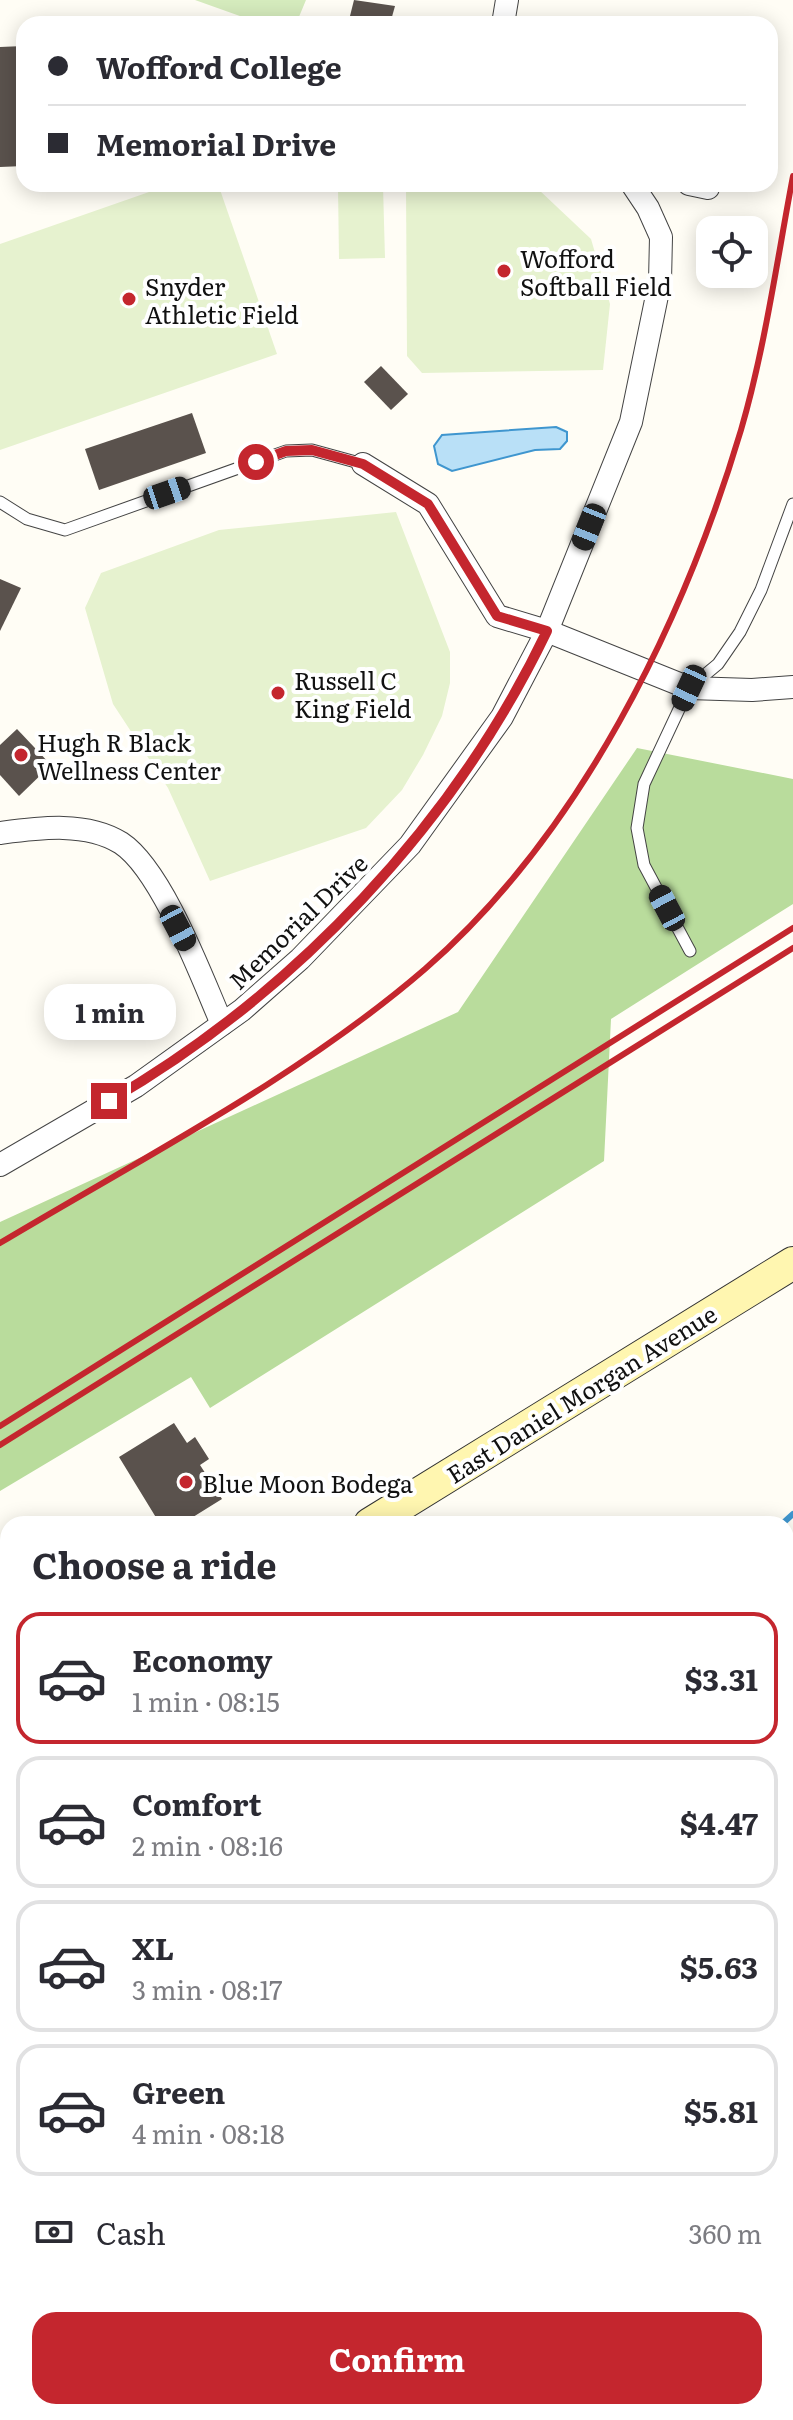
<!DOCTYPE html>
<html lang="en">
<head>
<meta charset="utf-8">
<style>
	:root { --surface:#fff; --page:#f7f7f7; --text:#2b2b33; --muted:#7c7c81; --line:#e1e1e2; --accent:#c4262e }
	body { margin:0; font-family:Literata,serif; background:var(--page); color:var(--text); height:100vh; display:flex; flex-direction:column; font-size:30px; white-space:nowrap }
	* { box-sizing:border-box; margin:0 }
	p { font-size:26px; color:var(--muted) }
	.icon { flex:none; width:44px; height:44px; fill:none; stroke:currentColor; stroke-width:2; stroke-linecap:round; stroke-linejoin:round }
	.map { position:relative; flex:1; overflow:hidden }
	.side { position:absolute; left:0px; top:1516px; width:794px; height:904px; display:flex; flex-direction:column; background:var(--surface); border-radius:24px 24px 0 0; box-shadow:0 4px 20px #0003 }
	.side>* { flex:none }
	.hud { position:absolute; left:16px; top:16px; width:762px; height:176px; border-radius:24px; box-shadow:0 4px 20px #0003; display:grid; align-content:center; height:176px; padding:0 32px; background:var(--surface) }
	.buttons { position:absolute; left:696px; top:216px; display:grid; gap:16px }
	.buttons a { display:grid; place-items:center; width:72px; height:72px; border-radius:16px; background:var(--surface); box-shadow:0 4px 20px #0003; font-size:40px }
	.end { position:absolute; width:36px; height:36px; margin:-18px; border:10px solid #c4262e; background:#fff; box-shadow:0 0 0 4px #fff }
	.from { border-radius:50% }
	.bubble { position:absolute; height:56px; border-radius:24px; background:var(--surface); box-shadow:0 4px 20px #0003; font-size:26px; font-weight:700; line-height:56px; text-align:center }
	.car { position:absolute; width:24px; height:48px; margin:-24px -12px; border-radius:10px; box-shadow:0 0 6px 2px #0007; background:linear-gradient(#222 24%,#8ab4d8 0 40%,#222 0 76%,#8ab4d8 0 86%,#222 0) }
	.hud b { display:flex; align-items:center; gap:28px; height:76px; font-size:30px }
	.hud b+b { border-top:2px solid var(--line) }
	.hud i { width:20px; height:20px; background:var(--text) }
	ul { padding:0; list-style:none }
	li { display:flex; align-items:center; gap:24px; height:132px; margin:0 16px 12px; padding:0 16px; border:4px solid var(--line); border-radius:24px }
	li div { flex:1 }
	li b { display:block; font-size:30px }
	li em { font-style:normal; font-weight:700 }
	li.on { border-color:var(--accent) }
	li>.icon { width:72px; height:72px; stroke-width:1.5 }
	h2 { padding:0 32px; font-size:36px; line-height:96px }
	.pay { display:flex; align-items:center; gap:20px; height:88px; padding:0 32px; font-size:30px }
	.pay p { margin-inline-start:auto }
	.action { display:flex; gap:16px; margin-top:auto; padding:16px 32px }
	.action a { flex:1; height:92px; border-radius:24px; background:var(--accent); color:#fff; font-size:32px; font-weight:700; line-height:92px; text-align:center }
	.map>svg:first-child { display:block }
	.green { fill:#d5ebbd }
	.forest { fill:#b9dc9c }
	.pitch { fill:#e6f2cf }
	.water { fill:#b9e0f7; stroke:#3f96cf; stroke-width:2 }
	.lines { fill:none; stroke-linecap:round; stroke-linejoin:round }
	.stream { stroke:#3f96cf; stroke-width:6 }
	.building { fill:#5a524d }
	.service-casing { stroke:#444; stroke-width:13 }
	.minor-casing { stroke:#444; stroke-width:24 }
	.secondary-casing { stroke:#333; stroke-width:34 }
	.service { stroke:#fff; stroke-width:11 }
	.minor { stroke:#fff; stroke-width:22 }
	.secondary { stroke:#fff6b0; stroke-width:32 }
	.rail { stroke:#c4262e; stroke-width:6 }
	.route { stroke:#c4262e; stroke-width:10 }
	.poi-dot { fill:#c4262e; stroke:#fff; stroke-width:3 }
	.labels { text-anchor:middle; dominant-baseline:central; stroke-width:8; stroke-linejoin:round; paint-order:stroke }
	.poi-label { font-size:24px; fill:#111; stroke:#fff; text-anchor:start }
	.street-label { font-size:24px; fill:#111; stroke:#fff }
</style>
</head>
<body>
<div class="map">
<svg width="793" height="2420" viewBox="0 0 793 2420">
	<rect width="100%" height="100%" fill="#fffdf5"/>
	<g class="green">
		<polygon points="195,0 306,0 296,24 262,24"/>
		<polygon points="786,2029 793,2029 793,2420 779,2420 776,2412 786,2412"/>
		<polygon points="256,2412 259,2420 132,2420 129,2413"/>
	</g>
	<polygon class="forest" points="637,748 793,779 793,904 611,1019 604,1161 210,1408 191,1377 0,1491 0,1222 458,1012"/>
	<g class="pitch">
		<polygon points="172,184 218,184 277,354 0,450 0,244"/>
		<polygon points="406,184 521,184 538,189 591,239 610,304 603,370 422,373 407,356"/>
		<polygon points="383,186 385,258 339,259 338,187"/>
		<polygon points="396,512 450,652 450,683 442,716 423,755 402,790 366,828 210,881 168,788 113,704 85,608 101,573 219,530"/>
	</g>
	<polygon class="water" points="556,427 567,432 567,441 560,449 535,450 452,471 438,464 434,446 442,435"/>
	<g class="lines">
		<polyline class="stream" points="782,1524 793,1514"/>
	</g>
	<g class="building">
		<polygon points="354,0 395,6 390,24 348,24"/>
		<polygon points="24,46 24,166 0,167 0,47"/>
		<polygon points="381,366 408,394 391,410 364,382"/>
		<polygon points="192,413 206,453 99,490 85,449"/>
		<polygon points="0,579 21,588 0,631"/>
		<polygon points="17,729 51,765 19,796 0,775 0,745"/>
		<polygon points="174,1423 187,1443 195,1437 209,1459 200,1465 222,1499 185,1522 182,1517 170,1524 160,1524 119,1457"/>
	</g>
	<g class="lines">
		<defs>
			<g id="service">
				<polyline points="0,502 27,519 65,530 286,451 312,450 363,464"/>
				<polyline points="690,951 644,865 637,828 644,784 689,688 718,664 740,632 761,590 793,504"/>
				<polyline points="786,1918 793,1918"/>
			</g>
			<g id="minor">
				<polyline points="503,24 507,0"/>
				<polyline points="689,184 708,188"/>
				<polyline points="363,464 428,504 497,616 547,631 689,688 752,690 793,687"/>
				<path d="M 0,833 C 38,828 86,821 121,843 C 162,870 202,978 222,1024"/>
				<polyline points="0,1165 136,1086 242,1010 300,959 410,845 502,717 547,631 631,422 660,281 661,237 648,208 632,184"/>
				<polyline points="786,1819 793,1819"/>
				<polyline points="0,1887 8,1902"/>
				<polyline points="786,2007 793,2008"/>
				<polyline points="0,2354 8,2355"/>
				<polyline points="280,2412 284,2420"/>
				<polyline points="741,2412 744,2420"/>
			</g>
			<g id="secondary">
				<polyline points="370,1524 793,1263"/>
				<polyline points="0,1752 8,1747"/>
			</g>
		</defs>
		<use href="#service" class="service-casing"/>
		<use href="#minor" class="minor-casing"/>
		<use href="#secondary" class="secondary-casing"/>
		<use href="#service" class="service"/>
		<use href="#minor" class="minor"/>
		<use href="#secondary" class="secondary"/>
		<g class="rail">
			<path d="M 0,1243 C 142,1158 300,1077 425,969 C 580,834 683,624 741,430 C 765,348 777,260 793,176"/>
			<polyline points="0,1426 793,928"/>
			<polyline points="0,1445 793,948"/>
		</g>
	</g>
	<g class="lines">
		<path class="route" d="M 109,1101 C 295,993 454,825 547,631 L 497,616 L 428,504 L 363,464 L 312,450 L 286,451 L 256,462"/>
	</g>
	<g class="poi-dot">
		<circle cx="504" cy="271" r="8"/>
		<circle cx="129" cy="299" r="8"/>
		<circle cx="278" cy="693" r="8"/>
		<circle cx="21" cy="755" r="8"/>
		<circle cx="186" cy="1482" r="8"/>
	</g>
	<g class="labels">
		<g class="poi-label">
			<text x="520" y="257">Wofford<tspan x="520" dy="28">Softball Field</tspan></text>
			<text x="145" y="285">Snyder<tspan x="145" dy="28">Athletic Field</tspan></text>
			<text x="294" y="679">Russell C<tspan x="294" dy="28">King Field</tspan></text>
			<text x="37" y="741">Hugh R Black<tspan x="37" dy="28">Wellness Center</tspan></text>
			<text x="202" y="1482">Blue Moon Bodega</text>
		</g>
		<g class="street-label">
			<text transform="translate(297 921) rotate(-44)">Memorial Drive</text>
			<text transform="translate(581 1393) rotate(-32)">East Daniel Morgan Avenue</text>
		</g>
	</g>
</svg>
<div class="buttons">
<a><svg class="icon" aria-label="locate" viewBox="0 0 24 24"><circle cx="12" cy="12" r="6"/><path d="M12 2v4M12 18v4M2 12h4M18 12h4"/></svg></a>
</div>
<i class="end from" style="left:256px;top:462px"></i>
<i class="end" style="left:109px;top:1101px"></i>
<div class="bubble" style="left:44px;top:984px;width:132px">1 min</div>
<i class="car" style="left:167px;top:493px;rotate:71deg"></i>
<i class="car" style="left:589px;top:527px;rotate:202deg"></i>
<i class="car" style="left:689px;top:688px;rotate:205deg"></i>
<i class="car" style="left:667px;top:908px;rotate:332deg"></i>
<i class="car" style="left:178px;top:928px;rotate:152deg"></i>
<div class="hud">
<b><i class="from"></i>Wofford College</b>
<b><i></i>Memorial Drive</b>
</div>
<section class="side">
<h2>Choose a ride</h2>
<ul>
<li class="on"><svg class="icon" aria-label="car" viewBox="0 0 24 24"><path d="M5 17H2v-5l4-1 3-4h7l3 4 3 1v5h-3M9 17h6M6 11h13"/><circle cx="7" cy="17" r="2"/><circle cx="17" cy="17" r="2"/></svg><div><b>Economy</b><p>1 min · 08:15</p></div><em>$3.31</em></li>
<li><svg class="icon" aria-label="car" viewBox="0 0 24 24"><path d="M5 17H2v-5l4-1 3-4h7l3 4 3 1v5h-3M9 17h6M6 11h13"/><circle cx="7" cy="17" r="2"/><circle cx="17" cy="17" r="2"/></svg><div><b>Comfort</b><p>2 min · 08:16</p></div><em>$4.47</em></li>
<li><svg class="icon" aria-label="car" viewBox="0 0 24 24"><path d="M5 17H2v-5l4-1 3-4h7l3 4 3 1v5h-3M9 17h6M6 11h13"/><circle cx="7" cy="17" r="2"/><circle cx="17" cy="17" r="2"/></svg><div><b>XL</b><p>3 min · 08:17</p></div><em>$5.63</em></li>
<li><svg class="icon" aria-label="car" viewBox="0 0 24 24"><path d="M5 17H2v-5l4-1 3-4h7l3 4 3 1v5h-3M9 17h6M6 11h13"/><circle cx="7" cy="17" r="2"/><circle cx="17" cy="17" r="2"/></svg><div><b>Green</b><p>4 min · 08:18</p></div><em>$5.81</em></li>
</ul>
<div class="pay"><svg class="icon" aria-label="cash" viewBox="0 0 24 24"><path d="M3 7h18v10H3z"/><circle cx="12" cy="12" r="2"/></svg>Cash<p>360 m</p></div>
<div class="action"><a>Confirm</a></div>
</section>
</div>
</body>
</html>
